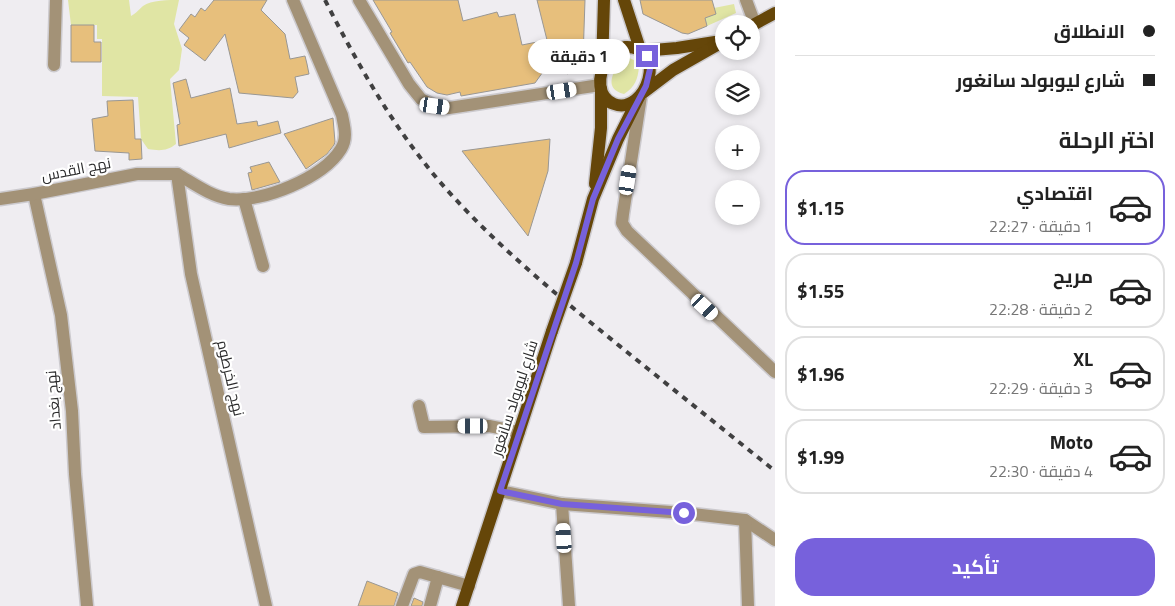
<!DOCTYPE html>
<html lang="ar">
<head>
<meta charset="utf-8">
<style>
	:root { --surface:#fff; --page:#f2f2f2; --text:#222; --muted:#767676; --line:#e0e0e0; --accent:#7761dc }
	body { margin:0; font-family:"Titillium Web",Cairo,sans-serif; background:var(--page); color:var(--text); direction:rtl; height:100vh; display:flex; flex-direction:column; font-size:19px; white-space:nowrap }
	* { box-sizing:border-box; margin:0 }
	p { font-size:16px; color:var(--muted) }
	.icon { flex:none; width:28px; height:28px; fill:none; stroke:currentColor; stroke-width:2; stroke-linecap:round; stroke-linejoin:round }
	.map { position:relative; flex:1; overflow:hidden; direction:ltr }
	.side { display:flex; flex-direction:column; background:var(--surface); width:400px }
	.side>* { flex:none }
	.guide { display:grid; align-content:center; height:110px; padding:0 20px; background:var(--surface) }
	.fabs { position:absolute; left:715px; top:15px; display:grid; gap:10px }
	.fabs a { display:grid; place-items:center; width:45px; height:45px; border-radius:50%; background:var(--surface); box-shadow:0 2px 8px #0003; font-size:25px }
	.end { position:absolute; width:22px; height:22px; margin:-11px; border:6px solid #7761dc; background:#fff; box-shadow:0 0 0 2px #fff }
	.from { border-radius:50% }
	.bubble { position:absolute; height:35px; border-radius:18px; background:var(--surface); box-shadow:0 2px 8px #0003; font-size:16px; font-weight:700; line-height:35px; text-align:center; direction:rtl }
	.car { position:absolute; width:15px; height:30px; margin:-15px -8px; border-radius:6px; box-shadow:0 0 4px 1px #0007; background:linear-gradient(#fff 24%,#345 0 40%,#fff 0 76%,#345 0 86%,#fff 0) }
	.guide b { display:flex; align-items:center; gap:18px; height:48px; font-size:19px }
	.guide b+b { border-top:1px solid var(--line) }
	.guide i { width:12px; height:12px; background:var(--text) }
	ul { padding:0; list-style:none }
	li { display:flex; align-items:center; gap:15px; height:75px; margin:0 10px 8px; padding:0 10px; border:2px solid var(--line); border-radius:20px }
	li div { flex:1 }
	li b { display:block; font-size:19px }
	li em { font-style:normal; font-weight:700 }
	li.active { border-color:var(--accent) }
	li>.icon { width:45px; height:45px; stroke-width:1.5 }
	h2 { padding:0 20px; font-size:22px; line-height:60px }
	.action { display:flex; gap:10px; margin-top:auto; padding:10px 20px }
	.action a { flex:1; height:58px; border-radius:20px; background:var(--accent); color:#fff; font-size:20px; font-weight:700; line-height:58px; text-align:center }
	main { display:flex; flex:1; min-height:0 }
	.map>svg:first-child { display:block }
	.green { fill:#e0e5a4 }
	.building { fill:#e7bf7c; stroke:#999794 }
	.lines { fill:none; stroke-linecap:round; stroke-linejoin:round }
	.minor-casing { stroke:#cccace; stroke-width:15 }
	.major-casing { stroke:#cccace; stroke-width:15 }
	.minor { stroke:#a39277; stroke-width:12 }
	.major { stroke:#654609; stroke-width:12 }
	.rail { stroke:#404041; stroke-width:4; stroke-dasharray:6 6; stroke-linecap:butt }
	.major-bridge-casing { stroke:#cccace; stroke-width:15; stroke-linecap:butt }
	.major-bridge { stroke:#654609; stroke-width:12 }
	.route { stroke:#7761dc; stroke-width:6 }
	.labels { text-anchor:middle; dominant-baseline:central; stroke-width:4.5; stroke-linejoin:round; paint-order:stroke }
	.street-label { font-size:15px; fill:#2b2b2c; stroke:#fff }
</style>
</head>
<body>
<main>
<section class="side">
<div class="guide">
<b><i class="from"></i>الانطلاق</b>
<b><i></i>شارع ليوبولد سانغور</b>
</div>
<h2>اختر الرحلة</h2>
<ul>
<li class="active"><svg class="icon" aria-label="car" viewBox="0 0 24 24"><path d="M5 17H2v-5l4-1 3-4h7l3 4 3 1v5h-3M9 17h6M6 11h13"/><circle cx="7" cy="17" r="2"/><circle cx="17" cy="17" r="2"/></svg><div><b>اقتصادي</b><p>1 دقيقة · 22:27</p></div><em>$1.15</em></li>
<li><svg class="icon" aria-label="car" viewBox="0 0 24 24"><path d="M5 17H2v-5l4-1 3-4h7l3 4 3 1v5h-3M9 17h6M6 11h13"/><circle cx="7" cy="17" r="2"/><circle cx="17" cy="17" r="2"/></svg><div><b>مريح</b><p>2 دقيقة · 22:28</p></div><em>$1.55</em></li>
<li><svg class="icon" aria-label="car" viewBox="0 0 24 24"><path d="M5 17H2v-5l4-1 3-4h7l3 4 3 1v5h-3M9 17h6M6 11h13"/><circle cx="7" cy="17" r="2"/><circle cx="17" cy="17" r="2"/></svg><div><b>XL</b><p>3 دقيقة · 22:29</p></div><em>$1.96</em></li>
<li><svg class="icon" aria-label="car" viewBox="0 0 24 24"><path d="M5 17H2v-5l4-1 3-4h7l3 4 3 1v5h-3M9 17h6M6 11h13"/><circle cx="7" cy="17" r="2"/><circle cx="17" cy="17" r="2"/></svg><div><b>Moto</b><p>4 دقيقة · 22:30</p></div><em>$1.99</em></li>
</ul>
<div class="action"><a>تأكيد</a></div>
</section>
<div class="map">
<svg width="775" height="606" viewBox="0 0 775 606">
	<rect width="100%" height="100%" fill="#efedf1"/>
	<g class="green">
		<path d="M 68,0 L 129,0 L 131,16 C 137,13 139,9 143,6 C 151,0 169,0 179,0 L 174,24 L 182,49 L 179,70 L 170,79 L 176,144 C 167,151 160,151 148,149 L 141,139 L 138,97 L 102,96 L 102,39 L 97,39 L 97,25 L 71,25 Z"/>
		<polygon points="734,4 736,13 707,26 705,18 715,14 714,8"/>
		<path d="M 629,58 L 634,60 L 639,66 C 638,79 635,87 624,94 C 603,89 613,72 621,60 Z"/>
	</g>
	<g class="building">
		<polygon points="214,0 267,0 261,10 285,34 290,59 305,56 307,64 309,74 295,77 298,92 293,98 239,93 225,34 205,61 184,45 189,38 179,30 191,14 195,17 201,8 205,11"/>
		<polygon points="373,0 458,0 463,21 497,12 499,17 515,14 522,45 547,40 537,0 585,0 583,59 568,74 550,62 535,83 461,96 460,92 447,95 437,93 427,87 410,62 408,63 390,33 392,32"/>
		<polygon points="640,0 712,0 716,14 705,18 707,26 688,34 682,33 643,14"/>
		<polygon points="71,25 94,25 94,42 101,42 101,62 71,62"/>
		<polygon points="186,79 191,98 230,88 237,124 257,121 258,126 278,121 281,133 229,148 226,134 179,146 177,125 180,124 173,83"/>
		<polygon points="133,100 135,139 141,139 142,159 129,160 129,153 95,151 92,119 108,116 107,101"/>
		<polygon points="333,118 335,142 334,145 327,154 306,169 284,134"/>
		<polygon points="550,139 548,171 528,236 462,151"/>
		<polygon points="269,162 280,182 252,190 248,173 252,172 250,167"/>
		<polygon points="367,581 398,593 394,606 358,606"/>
		<polygon points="414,598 423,602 422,606 411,606"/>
	</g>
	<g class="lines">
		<defs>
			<g id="minor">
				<polyline points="359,0 409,84 421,99 435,106 449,108 600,85"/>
				<polyline points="746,0 755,24"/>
				<polyline points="54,65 56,0"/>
				<polyline points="641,96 623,214 622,223 627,231 775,372"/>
				<path d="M 177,174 C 193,183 210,196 229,199 C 262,203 323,178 341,149 C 348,138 344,126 342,115 L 293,0"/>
				<polyline points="34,194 61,315 72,411 75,474 87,606"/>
				<polyline points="0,199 34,194 137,174 177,174 191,274 266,606"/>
				<polyline points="244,199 263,266"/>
				<polyline points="419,406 424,427 489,426 519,432"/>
				<polyline points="500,491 562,504 684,513 745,520 775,540"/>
				<polyline points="562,504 569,606"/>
				<polyline points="745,520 748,606"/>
				<polyline points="402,606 414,574 420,572 469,586"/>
				<polyline points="430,606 438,577"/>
			</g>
			<g id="major">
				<polyline points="624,0 640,49"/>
				<polyline points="751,26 775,13"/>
				<path d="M 625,47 C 670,45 646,116 614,104 C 597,98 597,75 607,61 C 611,55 618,51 625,47 Z"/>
				<polyline points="642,51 677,48 715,42"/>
				<polyline points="602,67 604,0"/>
				<polyline points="644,92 673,70 724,41"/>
				<polyline points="595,184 601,128 601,89"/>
				<polyline points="576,263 593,199 618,139 639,97"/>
				<polyline points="462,606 552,331"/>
			</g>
		</defs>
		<use href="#minor" class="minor-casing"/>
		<use href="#major" class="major-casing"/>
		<use href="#minor" class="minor"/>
		<use href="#major" class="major"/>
		<path class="rail" d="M 325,0 C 358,65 393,127 440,182 C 494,244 558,296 622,348 C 673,389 724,430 775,471"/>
		<defs>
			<polyline id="major-bridge" points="552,331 576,263"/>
		</defs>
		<use href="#major-bridge" class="major-bridge-casing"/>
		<use href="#major-bridge" class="major-bridge"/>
	</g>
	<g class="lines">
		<polyline class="route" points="647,56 649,62 650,69 646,86 618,139 593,199 576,263 500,491 562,504 684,513"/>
	</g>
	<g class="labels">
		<g class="street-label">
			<text transform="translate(76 169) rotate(-11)">نهج القدس</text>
			<text transform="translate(231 378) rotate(77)">نهج الخرطوم</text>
			<text transform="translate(514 398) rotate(-72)">شارع ليوبولد سانغور</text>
			<text transform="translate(53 400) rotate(-95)">نهج بغداد</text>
		</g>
	</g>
</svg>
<div class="fabs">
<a><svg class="icon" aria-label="locate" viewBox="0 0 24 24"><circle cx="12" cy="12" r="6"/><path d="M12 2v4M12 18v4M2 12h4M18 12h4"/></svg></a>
<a><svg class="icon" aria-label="layers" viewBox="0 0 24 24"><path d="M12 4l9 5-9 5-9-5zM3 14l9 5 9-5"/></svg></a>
<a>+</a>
<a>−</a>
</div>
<i class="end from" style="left:684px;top:513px"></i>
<i class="end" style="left:647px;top:56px"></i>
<div class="bubble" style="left:528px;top:39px;width:102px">1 دقيقة</div>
<i class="car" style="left:562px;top:91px;rotate:81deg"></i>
<i class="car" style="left:435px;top:106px;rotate:98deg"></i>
<i class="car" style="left:628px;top:180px;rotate:9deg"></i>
<i class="car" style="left:705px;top:307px;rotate:133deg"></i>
<i class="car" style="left:473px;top:426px;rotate:270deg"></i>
<i class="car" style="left:564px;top:538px;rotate:356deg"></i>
</div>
</main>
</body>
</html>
